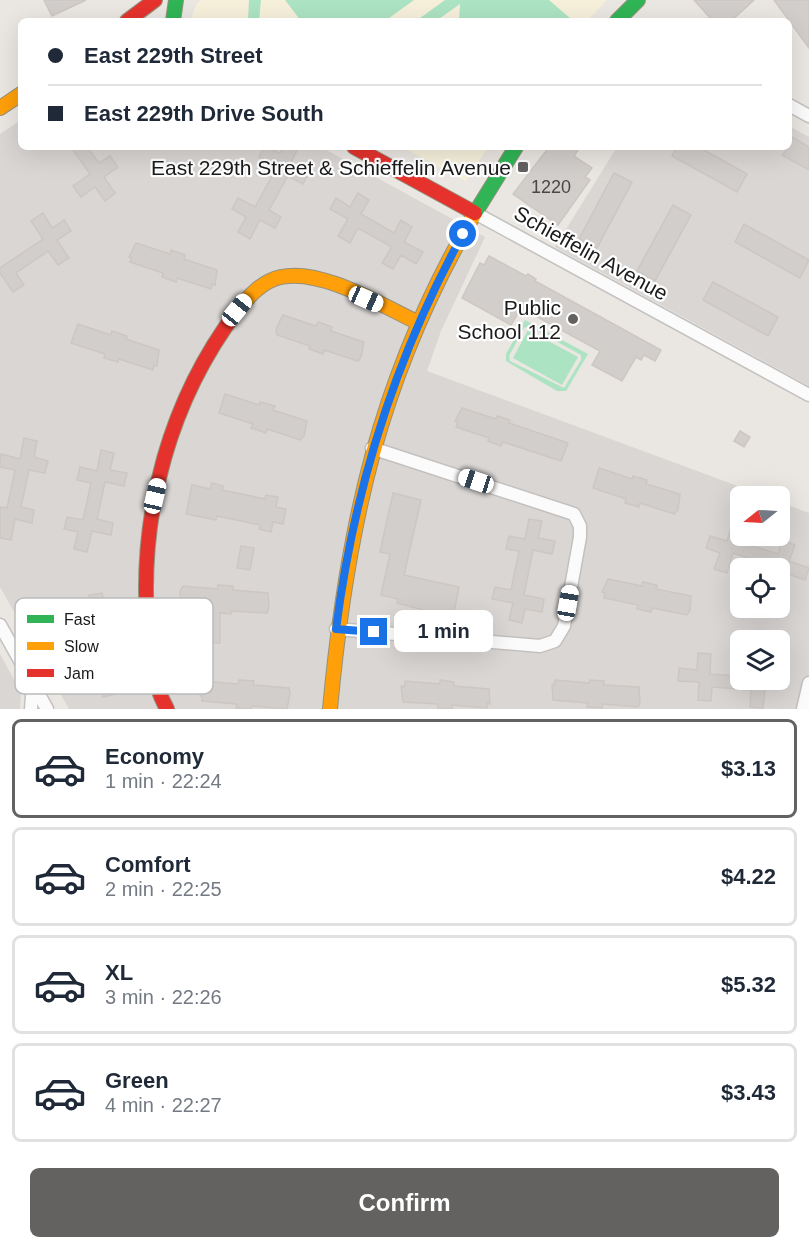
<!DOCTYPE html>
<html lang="en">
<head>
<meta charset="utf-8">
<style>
	:root { --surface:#fff; --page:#f2f2f3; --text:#1f2937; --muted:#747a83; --line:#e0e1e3; --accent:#636261 }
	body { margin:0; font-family:Arial,sans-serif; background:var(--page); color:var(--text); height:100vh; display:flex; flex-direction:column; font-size:22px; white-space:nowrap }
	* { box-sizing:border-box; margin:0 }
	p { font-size:20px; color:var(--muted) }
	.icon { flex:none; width:33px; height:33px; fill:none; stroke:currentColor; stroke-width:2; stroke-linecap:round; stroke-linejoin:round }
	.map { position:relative; height:709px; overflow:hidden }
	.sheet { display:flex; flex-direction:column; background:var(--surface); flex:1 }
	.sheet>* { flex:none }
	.guide { position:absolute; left:18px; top:18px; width:774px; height:132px; border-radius:9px; box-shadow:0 6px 24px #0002; display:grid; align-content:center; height:132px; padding:0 30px; background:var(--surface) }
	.needle { width:39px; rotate:252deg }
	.tools { position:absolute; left:730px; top:486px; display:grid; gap:12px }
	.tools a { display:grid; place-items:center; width:60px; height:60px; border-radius:9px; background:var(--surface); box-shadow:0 6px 24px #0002; font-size:30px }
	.end { position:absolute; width:27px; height:27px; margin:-14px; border:8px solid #1a73e8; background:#fff; box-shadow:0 0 0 3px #fff }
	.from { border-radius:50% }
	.bubble { position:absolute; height:42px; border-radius:9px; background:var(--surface); box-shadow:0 6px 24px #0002; font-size:20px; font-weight:700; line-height:42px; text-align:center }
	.car { position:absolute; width:18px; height:36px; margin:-18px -9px; border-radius:8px; box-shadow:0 0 4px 2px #0007; background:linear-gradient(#fff 24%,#345 0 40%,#fff 0 76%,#345 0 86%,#fff 0) }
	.guide b { display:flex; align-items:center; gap:21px; height:57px; font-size:22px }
	.guide b+b { border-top:2px solid var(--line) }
	.guide i { width:15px; height:15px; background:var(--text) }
	ul { padding:10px 0 0; list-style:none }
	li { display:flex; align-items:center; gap:18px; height:99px; margin:0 12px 9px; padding:0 18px; border:3px solid var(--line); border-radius:9px }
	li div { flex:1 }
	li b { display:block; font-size:22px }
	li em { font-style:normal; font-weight:700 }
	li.on { border-color:var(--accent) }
	li>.icon { width:54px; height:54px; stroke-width:1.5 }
	.action { display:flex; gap:12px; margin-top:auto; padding:12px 30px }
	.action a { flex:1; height:69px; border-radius:9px; background:var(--accent); color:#fff; font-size:24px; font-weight:700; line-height:69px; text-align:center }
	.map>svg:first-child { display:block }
	.residential { fill:#d9d6d4; fill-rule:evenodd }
	.education { fill:#f6f0db }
	.pitch { fill:#ace3c2; fill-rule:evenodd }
	.building { fill:#d2cecb; stroke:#cdc7c4; stroke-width:1.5 }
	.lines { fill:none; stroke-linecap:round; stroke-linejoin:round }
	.street-casing { stroke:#c2c1bf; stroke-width:15 }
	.fast-casing { stroke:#94917b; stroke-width:16 }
	.slow-casing { stroke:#94917b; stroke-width:16 }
	.jam-casing { stroke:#94917b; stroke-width:16 }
	.street { stroke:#fcfbfb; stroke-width:12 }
	.fast { stroke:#30b455; stroke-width:14 }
	.slow { stroke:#ff9f0a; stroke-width:14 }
	.jam { stroke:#e5322d; stroke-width:14 }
	.route { stroke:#1a73e8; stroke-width:8 }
	.poi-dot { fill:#636261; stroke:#fff; stroke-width:2 }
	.labels { text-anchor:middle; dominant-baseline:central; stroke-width:4.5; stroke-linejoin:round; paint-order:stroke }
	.number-label { font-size:18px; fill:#494847 }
	.poi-label { font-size:21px; fill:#1b1b1b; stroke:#fff; text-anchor:end }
	.street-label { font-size:21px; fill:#1b1b1b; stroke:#fff }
	.key { fill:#fff; stroke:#bbb; stroke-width:1.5 }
	.key-label { font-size:16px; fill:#1b1b1b }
</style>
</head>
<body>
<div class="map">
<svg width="809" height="709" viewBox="0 0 809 709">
	<rect width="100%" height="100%" fill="#eae6e2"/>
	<g class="residential">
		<path d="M 21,120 L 21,147 L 321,147 L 485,237 L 441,331 L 427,371 L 765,496 L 741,496 L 741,536 L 780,536 L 780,502 L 809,513 L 809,709 L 69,709 L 0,587 L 0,134 ZM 741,568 L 780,568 L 780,608 L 741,608 ZM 741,640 L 780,640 L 780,680 L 741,680 Z"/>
		<polygon points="789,126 809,137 809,386 555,247 617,147 789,147"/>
		<polygon points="0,654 21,692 20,709 0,709"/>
	</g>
	<g class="education">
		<polygon points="201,0 607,0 587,21 190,21 197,3"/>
		<polygon points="402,147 488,147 466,181"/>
	</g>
	<g class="pitch">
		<polygon points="249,0 261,0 259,21 248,21"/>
		<polygon points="285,0 414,0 385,21 301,21"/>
		<polygon points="445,0 549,0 571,19 569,21 459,21 460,4 436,21 416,21"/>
		<path d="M 525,320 L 588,354 L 566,391 L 557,391 L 506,361 L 506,354 ZM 529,326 L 581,355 L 581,360 L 564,388 L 510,361 L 509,356 L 524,328 Z"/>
		<polygon points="528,330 578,357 562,385 513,358"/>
	</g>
	<g class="building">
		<polygon points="44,0 86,0 52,16"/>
		<polygon points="694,0 754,0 731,21 713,21"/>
		<polygon points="774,0 809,0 809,48"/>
		<polygon points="792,137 809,147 809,170 782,155 789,147"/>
		<polygon points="71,147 87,147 99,163 110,156 118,167 104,177 115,193 105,201 95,187 81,197 73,186 90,174"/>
		<polygon points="264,147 280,153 284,147 299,147 291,162 309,172 303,184 288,176 269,210 281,217 275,228 260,220 250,239 238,232 246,217 232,209 238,198 255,207 277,167 259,157"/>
		<polygon points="549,147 580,147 574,156 592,168 585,177 590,180 558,225 513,194"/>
		<polygon points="677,147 699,147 747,174 737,192 672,156"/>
		<polygon points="614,173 632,182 597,248 579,239"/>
		<polygon points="358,193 369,200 361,214 394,233 401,220 412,227 404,242 423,252 416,264 401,255 393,269 382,263 392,247 358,228 350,243 338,236 348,219 330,209 336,198 350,207"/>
		<polygon points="673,205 691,215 655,281 637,271"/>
		<polygon points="43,213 52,228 64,220 71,231 57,240 69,258 58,265 48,251 16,273 24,285 13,292 0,273 0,268 43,239 31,221"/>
		<polygon points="744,224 809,260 800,278 735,242"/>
		<polygon points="136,243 170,254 171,250 185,255 184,259 217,270 215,285 212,284 211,289 177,278 176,282 162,277 163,273 130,262 132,258 129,257"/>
		<polygon points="489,256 526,276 528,274 536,279 535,281 661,350 655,361 644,355 641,360 636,357 622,381 592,365 600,351 521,308 511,325 462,298 480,263 484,265"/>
		<polygon points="713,282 778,317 768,336 703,300"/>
		<polygon points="283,315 316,326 318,322 332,327 331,331 364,342 361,357 358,361 324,350 323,354 309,349 310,346 277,335 276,329"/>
		<polygon points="78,324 111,335 112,331 127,336 126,339 159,350 157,366 154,365 153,370 119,359 118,362 104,358 105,354 71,343"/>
		<polygon points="225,394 259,405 260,402 275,406 273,410 307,421 304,436 300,440 267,429 266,433 251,428 253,424 219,413"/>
		<polygon points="462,408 496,419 497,416 510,420 509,423 568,443 561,461 503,442 501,446 488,441 489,438 456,427 458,422 455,421"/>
		<polygon points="740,431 750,437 744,447 734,441"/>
		<polygon points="24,438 37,441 34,457 48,461 45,473 29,470 21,507 34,510 32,523 15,519 11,540 0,538 0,507 7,508 15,470 0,467 0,460 1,454 20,459"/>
		<polygon points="101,450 114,453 110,470 127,473 124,486 105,482 97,519 113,523 111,535 92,531 87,552 74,549 78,532 64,529 67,517 83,520 91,483 77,480 80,467 97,471"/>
		<polygon points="599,468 632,479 633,476 647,480 646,484 680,494 678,510 674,514 640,503 639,507 625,503 626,499 593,488"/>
		<polygon points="212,483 223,486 222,490 265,499 266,495 278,497 276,507 286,509 283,524 273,522 271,532 259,529 260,525 217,516 216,520 186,514 192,485 210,489"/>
		<polygon points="393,493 421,500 404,575 459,587 453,618 397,603 398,599 381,595 390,554 380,552"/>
		<polygon points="529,519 542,521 538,538 555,541 552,554 533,550 524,595 544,599 542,612 525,609 522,623 509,620 513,603 492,599 495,587 511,590 519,551 506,549 509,536 525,539"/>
		<polygon points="733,521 741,524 740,542 778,554 782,540 795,545 789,561 809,568 805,580 788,574 780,594 780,568 733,553 727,573 714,569 720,553 706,548 710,536 727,541"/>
		<polygon points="241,546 254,548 250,570 237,568"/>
		<polygon points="608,579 642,586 643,582 657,585 656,589 691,596 690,610 687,615 652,608 651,612 637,609 638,605 604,598 605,593 602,592"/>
		<polygon points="218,585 233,586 233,590 268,593 269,608 267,613 231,611 231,614 220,613 220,643 194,643 195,607 181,606 180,591 183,586 218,589"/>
		<polygon points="102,593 105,610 122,606 124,619 105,623 112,660 128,657 131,670 112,674 116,694 103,697 99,680 86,683 83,670 100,667 92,629 79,632 76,619 93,616 89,595"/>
		<polygon points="698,653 711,654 710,674 741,676 741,680 783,680 782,689 765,688 763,708 750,707 751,690 712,687 711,701 698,700 699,682 678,681 679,668 697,670"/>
		<polygon points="239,680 254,681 253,685 289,688 290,693 287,709 252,706 251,709 236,708 237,704 202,701 202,696 200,696 203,681 238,684"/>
		<polygon points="440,680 454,682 454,686 489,689 490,704 487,703 487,708 452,705 452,709 438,709 438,704 403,702 401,686 404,687 405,681 440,684"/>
		<polygon points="555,680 589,683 590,680 604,681 604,685 639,687 640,703 638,707 603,704 602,708 587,707 588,703 553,700 552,685 554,685"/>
	</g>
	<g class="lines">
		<defs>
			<g id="street">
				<polyline points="789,105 809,116"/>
				<polyline points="475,213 809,395"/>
				<polyline points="0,625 47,709"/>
				<polyline points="336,629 540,646 555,641 564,626 580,537 580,526 574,514 372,448"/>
				<polyline points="31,709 33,684"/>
				<polyline points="803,709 809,683"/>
			</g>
			<g id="fast">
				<polyline points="173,21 176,0"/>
				<polyline points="617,21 638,0"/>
				<polyline points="475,213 516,147"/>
			</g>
			<g id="slow">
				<polyline points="0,108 21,94"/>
				<path d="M 237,311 C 248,297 262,281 281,277 C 321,268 381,305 417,322"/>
				<path d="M 330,709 C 347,524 380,375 475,213"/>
			</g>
			<g id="jam">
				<polyline points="127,21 155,0"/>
				<polyline points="354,147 475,213"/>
				<path d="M 167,709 C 152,682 149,651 147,621 C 140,510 170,400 237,311"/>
			</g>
		</defs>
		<use href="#street" class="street-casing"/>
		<use href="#fast" class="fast-casing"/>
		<use href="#slow" class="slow-casing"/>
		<use href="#jam" class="jam-casing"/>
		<use href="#street" class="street"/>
		<use href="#fast" class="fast"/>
		<use href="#slow" class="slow"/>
		<use href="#jam" class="jam"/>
	</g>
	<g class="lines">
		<path class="route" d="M 374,632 L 336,629 C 354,489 395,357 463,234"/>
	</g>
	<g class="poi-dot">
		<rect x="517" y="161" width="12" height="12" rx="3"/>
		<circle cx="573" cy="319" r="6"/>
	</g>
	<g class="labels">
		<g class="number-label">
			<text x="551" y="187">1220</text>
		</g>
		<g class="poi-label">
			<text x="511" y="167">East 229th Street &amp; Schieffelin Avenue</text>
			<text x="561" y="307">Public<tspan x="561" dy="24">School 112</tspan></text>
		</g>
		<g class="street-label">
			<text transform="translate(591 253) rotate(29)">Schieffelin Avenue</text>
		</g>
	</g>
	<rect x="15" y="598" width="198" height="96" rx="9" class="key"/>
	<rect x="27" y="615" width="27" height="8" fill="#30b455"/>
	<rect x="27" y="642" width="27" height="8" fill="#ff9f0a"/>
	<rect x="27" y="669" width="27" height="8" fill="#e5322d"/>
	<g class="key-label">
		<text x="64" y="625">Fast</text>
		<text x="64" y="652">Slow</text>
		<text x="64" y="679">Jam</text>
	</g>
</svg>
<div class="tools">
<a><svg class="needle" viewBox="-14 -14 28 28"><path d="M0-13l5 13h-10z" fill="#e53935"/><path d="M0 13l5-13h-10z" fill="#747a83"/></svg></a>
<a><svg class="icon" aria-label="locate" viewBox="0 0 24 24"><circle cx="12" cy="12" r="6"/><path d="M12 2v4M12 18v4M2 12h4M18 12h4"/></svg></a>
<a><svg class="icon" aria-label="layers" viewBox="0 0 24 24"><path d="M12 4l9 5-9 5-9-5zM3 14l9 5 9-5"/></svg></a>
</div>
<i class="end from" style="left:463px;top:234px"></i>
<i class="end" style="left:374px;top:632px"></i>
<div class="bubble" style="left:394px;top:610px;width:99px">1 min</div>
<i class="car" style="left:366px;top:299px;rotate:114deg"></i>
<i class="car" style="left:237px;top:310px;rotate:39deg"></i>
<i class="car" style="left:476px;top:481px;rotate:288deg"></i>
<i class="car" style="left:155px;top:496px;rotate:13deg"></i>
<i class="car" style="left:568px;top:603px;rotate:10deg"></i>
<div class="guide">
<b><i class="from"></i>East 229th Street</b>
<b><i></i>East 229th Drive South</b>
</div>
</div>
<section class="sheet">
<ul>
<li class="on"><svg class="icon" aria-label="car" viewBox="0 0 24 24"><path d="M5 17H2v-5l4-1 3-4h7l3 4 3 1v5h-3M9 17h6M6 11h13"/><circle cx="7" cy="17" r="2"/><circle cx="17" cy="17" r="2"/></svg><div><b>Economy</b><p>1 min · 22:24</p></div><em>$3.13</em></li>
<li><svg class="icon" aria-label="car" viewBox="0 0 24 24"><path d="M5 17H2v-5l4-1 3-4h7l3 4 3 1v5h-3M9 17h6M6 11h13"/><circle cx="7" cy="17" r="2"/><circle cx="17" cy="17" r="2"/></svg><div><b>Comfort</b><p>2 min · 22:25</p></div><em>$4.22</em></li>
<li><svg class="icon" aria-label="car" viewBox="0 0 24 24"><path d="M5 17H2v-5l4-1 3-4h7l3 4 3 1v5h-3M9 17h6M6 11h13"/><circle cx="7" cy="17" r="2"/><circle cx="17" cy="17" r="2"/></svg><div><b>XL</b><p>3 min · 22:26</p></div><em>$5.32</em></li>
<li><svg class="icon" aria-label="car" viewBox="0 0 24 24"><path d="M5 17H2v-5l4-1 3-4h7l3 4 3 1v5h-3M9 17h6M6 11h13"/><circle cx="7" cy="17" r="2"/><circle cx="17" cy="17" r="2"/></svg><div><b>Green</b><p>4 min · 22:27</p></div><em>$3.43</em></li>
</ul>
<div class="action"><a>Confirm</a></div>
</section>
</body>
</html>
